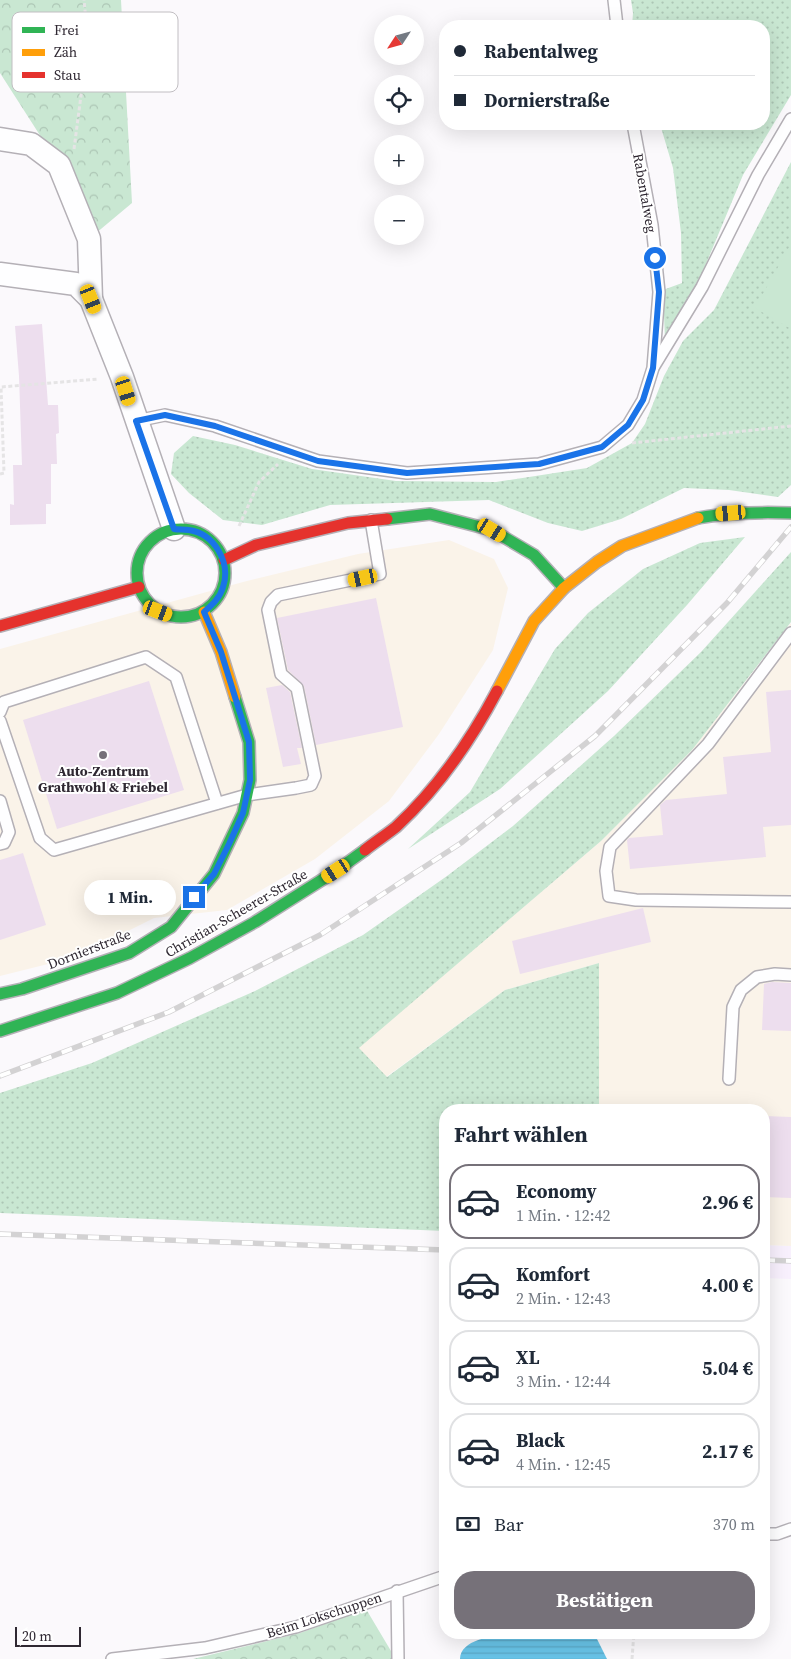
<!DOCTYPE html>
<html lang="de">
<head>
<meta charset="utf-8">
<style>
	:root { --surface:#fff; --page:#f6f6f7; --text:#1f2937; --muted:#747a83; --line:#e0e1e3; --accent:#767179 }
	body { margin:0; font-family:"Source Serif 4",serif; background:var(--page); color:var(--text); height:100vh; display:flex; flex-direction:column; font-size:19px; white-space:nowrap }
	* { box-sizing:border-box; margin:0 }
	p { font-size:16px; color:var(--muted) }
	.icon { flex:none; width:28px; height:28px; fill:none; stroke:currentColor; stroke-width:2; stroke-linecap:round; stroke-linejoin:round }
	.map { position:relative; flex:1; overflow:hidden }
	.side { position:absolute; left:439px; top:1104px; width:331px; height:535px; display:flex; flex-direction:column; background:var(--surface); border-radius:20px; box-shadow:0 5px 20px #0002 }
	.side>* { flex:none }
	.hud { position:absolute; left:439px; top:20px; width:331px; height:110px; border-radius:20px; box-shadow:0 5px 20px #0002; display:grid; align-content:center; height:110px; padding:0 15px; background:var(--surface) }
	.needle { width:32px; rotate:234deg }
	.tools { position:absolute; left:374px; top:15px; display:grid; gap:10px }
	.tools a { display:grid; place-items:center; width:50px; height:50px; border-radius:50%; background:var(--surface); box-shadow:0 5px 20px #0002; font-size:25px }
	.scale { position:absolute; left:15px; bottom:12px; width:66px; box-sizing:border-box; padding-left:5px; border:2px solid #2f2832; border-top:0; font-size:14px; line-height:18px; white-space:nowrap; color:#2f2832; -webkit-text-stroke:4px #fff; paint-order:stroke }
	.end { position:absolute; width:22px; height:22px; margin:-11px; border:6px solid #1a73e8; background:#fff; box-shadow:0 0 0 2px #fff }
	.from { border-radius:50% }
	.bubble { position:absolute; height:35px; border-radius:18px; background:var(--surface); box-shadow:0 5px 20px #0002; font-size:16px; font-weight:700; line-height:35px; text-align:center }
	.car { position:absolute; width:15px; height:30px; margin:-15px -8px; border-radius:6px; box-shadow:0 0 4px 1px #0007; background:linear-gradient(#f5c518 24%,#345 0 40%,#f5c518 0 76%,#345 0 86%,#f5c518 0) }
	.hud b { display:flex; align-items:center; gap:18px; height:48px; font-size:19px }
	.hud b+b { border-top:1px solid var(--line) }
	.hud i { width:12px; height:12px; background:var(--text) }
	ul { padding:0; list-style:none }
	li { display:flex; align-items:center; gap:15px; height:75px; margin:0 10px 8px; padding:0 5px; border:2px solid var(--line); border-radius:20px }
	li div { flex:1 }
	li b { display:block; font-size:19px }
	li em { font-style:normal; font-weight:700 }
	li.current { border-color:var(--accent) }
	li>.icon { width:45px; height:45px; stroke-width:1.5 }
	h2 { padding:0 15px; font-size:22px; line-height:60px }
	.pay { display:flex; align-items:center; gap:12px; height:55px; padding:0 15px; font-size:19px }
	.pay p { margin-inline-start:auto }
	.cta { display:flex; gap:10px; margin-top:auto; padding:10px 15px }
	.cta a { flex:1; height:58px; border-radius:20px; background:var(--accent); color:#fff; font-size:20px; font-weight:700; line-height:58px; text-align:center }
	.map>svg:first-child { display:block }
	.built { fill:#f8f0fd }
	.industrial { fill:#faf3e9 }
	.grass { fill:url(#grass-dots) }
	.forest { fill:url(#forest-crowns) }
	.garden { fill:#c9e7d2 }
	.water { fill:url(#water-rules) }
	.building { fill:#eddeee }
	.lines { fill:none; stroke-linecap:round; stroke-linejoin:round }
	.lane-casing { stroke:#b4b0b6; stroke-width:14 }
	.street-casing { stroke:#b4b0b6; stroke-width:25 }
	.fast-casing { stroke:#b4b0b6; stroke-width:14 }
	.slow-casing { stroke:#b4b0b6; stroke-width:14 }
	.jam-casing { stroke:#b4b0b6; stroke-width:14 }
	.path { stroke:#e5e4e5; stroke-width:3; stroke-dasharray:4 2.5; stroke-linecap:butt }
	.lane { stroke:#fefeff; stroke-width:11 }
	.street { stroke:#fefeff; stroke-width:22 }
	.fast { stroke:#30b455; stroke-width:11 }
	.slow { stroke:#ff9f0a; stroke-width:11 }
	.jam { stroke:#e5322d; stroke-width:11 }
	.rail-casing { stroke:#d3d2d3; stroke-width:5.5 }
	.rail { stroke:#fff; stroke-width:4; stroke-dasharray:11; stroke-linecap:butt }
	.route { stroke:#1a73e8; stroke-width:6 }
	.poi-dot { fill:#767179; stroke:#fff; stroke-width:2 }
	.labels { text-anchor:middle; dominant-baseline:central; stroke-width:4; stroke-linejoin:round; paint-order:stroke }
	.street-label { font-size:14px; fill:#2f2832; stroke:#fff }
	.poi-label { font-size:14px; font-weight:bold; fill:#2f2832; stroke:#fff }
	.key { fill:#fff; stroke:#c1bec2; stroke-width:1 }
	.key-label { font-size:14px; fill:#2f2832 }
</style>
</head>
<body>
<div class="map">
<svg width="791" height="1659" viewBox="0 0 791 1659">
	<defs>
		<pattern id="grass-dots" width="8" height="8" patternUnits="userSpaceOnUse" patternTransform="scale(1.25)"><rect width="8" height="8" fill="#c9e7d2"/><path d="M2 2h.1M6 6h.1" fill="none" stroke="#adc6b5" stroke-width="1.8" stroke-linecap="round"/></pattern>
		<pattern id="forest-crowns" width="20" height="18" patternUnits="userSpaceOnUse" patternTransform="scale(1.25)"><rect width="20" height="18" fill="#c9e7d2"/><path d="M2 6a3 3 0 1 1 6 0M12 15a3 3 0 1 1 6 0" fill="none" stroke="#adc6b5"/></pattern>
		<pattern id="water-rules" width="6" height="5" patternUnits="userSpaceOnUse" patternTransform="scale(1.25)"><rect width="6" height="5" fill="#68c4e8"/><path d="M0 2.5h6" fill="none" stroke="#5aa8c7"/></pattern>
	</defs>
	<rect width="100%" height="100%" fill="#fbf9fc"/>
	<polygon class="built" points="764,1245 791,1246 791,1279 764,1278"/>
	<g class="industrial">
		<polygon points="449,540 494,559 508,588 493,650 439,734 389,801 315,859 227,910 154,918 76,957 0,976 0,649 243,582 358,554"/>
		<polygon points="791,623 791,1246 764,1245 764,1110 599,1110 599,963 505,990 386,1077 358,1048 601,841 692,750"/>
	</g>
	<g class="grass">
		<polygon points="631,0 791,0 791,95 743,175 701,276 665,340 663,290 682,283 681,233 673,168 660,124 764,124 764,26 632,26 633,13"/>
		<polygon points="791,162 791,485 778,497 729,490 684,488 621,519 582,531 548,523 489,500 330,505 262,525 223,520 189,493 171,474 174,453 193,436 235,445 312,469 396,481 496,482 587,468 632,443 645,424 664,376 683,341 714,310"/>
		<polygon points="745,537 687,605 608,691 500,789 408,849 470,792 555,649 588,613 643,569 700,543"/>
		<polygon points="791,552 791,622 692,750 601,841 359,1048 387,1077 505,990 599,963 599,1110 445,1110 445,1231 0,1213 0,1093 92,1063 255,991 363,935 447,876 513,826 614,736 701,652"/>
	</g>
	<g class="forest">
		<polygon points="0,0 121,0 132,203 89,239 59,165 0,73"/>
		<polygon points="366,1609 391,1651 391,1659 193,1659 300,1633"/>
	</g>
	<polygon class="garden" points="791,244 791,329 755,308"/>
	<path class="water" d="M 517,1632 L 594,1633 L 607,1659 L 460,1659 C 461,1637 500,1636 517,1632 Z"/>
	<g class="building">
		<polygon points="42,324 48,405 58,405 59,433 56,434 57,464 51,464 51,504 46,504 46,524 10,525 10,504 14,505 13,465 22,465 19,376 15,326"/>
		<polygon points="376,598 403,727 316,745 304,686 288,670 277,618"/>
		<polygon points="149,681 184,790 57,829 23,720"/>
		<polygon points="282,685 290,692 302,748 297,748 301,764 283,767 266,688"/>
		<polygon points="791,690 791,825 763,827 766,857 630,869 627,840 629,838 663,835 660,805 666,800 727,794 723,757 771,752 766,692"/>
		<polygon points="23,853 46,925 0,940 0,860"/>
		<polygon points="643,908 651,942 520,974 512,941"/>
		<polygon points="772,982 791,983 791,1031 762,1030 764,984"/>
		<polygon points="764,1116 791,1117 791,1198 764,1197"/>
	</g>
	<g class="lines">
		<defs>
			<g id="lane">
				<polyline points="614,0 617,26"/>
				<polyline points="654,366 702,287 758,175 791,119"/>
				<polyline points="136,421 165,415 215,426 318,461 407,473 539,464 602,447 628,425 643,400 653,368 659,292 652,225 633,124"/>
				<polyline points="791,633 708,744 610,847 606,871 609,896 636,900 791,902"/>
				<polyline points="0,712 4,702 146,657 176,677 217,803"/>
				<polyline points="0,721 40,838 54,850 247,795 296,788 311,785 315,776 297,688 281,674 268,610 271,602 278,595 380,574 371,520"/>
				<polyline points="0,801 9,832 4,843 0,844"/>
				<polyline points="729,1079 733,1007 741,990 757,977 775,974 791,975"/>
				<polyline points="764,1534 777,1534 791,1529"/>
				<polyline points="397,1591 398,1659"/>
				<polyline points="112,1659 205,1648 296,1627 445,1576"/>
			</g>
			<g id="street">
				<polyline points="0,139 31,144 59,165 89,239 91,299"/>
				<polyline points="0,274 76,284 91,299 122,377 174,529"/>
			</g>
			<g id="fast">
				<path d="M 698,518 C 729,512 759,512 791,513"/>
				<polyline points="387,519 430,514 492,530 534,555 564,588"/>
				<circle cx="181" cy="573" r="44"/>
				<polyline points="0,994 22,989 129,953 171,927 214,874 243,813 250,780 249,742 235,697"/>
				<polyline points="0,1031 117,993 190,958 255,922 336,871 365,850"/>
			</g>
			<g id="slow">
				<polyline points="204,612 221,652 235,697"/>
				<polyline points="497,691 534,621 564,588 597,562 622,546 698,518"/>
			</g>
			<g id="jam">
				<polyline points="224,560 256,545 348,523 387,519"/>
				<polyline points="0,626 139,587"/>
				<path d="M 365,850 C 375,842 386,835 396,827 C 439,787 470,742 497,691"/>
			</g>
		</defs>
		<use href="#lane" class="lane-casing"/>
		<use href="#street" class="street-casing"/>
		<use href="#fast" class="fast-casing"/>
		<use href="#slow" class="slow-casing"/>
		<use href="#jam" class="jam-casing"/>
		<g class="path">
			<polyline points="74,149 88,42 84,0"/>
			<polyline points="632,443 791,426"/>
			<polyline points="0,474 4,473 1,387 99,379"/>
			<polyline points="239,526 259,482 278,464"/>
			<polyline points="632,1659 634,1632"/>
		</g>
		<use href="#lane" class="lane"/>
		<use href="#street" class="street"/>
		<use href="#fast" class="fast"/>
		<use href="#slow" class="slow"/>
		<use href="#jam" class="jam"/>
		<defs>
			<g id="rail">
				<polyline points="0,1076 169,1012 320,935 461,843 595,736 727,603 791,527"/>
				<polyline points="0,1234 445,1250"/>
				<polyline points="764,1260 791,1261"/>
			</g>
		</defs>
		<use href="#rail" class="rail-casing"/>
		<use href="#rail" class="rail"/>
	</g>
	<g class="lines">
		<path class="route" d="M 194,897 L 214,874 L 229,844 L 243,813 L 250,780 L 249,742 L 221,652 L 204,612 C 212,605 220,598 223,587 C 231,563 215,534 189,530 C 184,529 179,530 174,529 L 136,421 L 165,415 L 215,426 L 318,461 L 407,473 L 539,464 L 602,447 L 628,425 L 643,400 L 653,368 L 659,292 L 655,258"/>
	</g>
	<circle class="poi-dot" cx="103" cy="755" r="5"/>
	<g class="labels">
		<g class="street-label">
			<text transform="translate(645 193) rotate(80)">Rabentalweg</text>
			<text transform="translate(236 913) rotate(-30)">Christian-Scheerer-Straße</text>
			<text transform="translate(89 949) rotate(-21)">Dornierstraße</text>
			<text transform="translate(324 1615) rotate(-18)">Beim Lokschuppen</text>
		</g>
		<g class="poi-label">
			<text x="103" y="771">Auto-Zentrum<tspan x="103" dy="16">Grathwohl &amp; Friebel</tspan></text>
		</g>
	</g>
	<rect x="12" y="12" width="166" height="80" rx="8" class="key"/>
	<rect x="22" y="27" width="23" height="6" fill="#30b455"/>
	<rect x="22" y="49" width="23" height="7" fill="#ff9f0a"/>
	<rect x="22" y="72" width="23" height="6" fill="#e5322d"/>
	<g class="key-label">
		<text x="54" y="35">Frei</text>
		<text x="54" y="57">Zäh</text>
		<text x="54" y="80">Stau</text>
	</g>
</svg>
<div class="tools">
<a><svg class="needle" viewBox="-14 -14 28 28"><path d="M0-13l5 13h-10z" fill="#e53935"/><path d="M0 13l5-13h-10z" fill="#747a83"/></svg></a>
<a><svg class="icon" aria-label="locate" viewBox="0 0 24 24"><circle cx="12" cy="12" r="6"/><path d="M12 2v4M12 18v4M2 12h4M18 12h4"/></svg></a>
<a>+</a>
<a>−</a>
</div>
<div class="scale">20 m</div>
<i class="end from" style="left:655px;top:258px"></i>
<i class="end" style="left:194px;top:897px"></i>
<div class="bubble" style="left:84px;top:880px;width:92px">1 Min.</div>
<i class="car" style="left:91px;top:299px;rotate:158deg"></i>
<i class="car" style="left:126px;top:391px;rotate:162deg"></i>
<i class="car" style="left:731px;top:513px;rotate:265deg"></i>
<i class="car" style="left:492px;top:530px;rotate:121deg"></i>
<i class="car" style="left:363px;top:578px;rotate:258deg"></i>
<i class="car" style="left:158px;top:611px;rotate:111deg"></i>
<i class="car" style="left:336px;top:871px;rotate:238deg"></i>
<div class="hud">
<b><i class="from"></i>Rabentalweg</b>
<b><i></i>Dornierstraße</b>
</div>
<section class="side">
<h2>Fahrt wählen</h2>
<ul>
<li class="current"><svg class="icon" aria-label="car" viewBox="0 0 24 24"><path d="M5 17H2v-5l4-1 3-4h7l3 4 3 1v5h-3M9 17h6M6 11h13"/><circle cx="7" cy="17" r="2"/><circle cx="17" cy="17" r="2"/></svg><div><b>Economy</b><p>1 Min. · 12:42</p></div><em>2.96 €</em></li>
<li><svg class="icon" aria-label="car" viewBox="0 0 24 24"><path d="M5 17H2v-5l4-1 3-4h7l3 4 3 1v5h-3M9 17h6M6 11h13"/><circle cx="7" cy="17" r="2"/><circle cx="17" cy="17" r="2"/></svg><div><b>Komfort</b><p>2 Min. · 12:43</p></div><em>4.00 €</em></li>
<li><svg class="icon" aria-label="car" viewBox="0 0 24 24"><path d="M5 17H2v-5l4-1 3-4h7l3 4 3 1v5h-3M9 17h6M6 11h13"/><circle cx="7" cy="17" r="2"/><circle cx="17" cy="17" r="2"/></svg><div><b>XL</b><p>3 Min. · 12:44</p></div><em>5.04 €</em></li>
<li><svg class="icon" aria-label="car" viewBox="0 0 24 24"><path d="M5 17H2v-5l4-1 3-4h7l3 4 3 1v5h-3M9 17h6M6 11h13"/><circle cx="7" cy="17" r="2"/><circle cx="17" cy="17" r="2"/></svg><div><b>Black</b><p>4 Min. · 12:45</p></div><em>2.17 €</em></li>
</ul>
<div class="pay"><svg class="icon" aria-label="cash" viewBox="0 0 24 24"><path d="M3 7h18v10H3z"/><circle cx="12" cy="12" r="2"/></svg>Bar<p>370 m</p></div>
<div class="cta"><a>Bestätigen</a></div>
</section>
</div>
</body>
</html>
